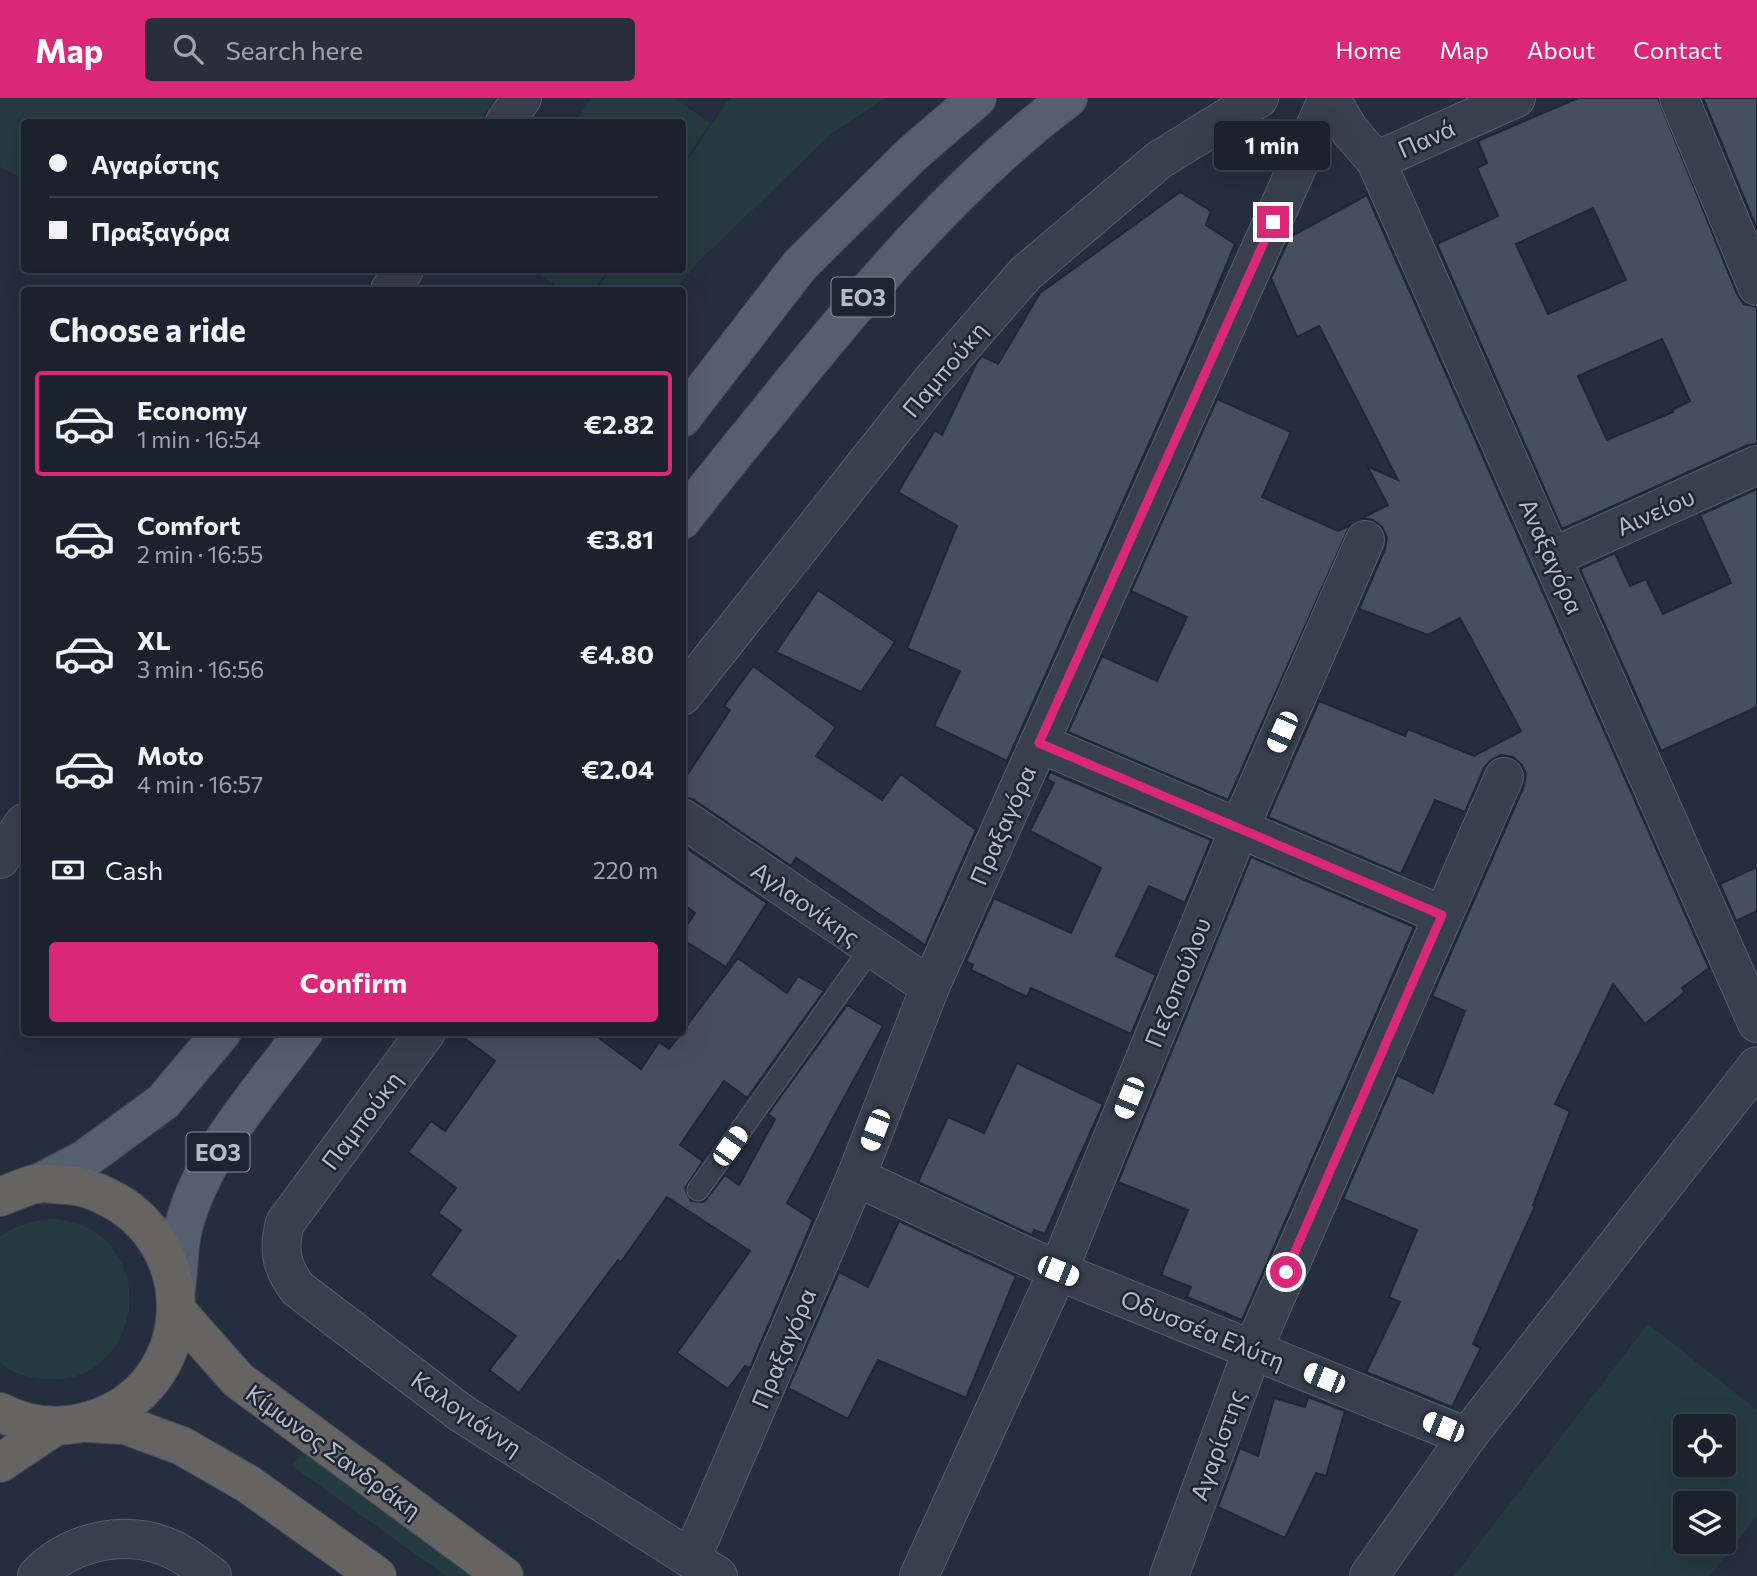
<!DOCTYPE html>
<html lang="en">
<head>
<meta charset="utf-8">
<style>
	:root { --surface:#1b222e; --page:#282f3a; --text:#f1f3f6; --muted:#a0a4aa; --line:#393f4a; --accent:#db2777 }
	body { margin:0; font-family:Commissioner,sans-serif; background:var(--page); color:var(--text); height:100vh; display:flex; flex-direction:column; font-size:26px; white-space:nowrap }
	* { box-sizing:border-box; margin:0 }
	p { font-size:23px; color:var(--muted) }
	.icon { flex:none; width:38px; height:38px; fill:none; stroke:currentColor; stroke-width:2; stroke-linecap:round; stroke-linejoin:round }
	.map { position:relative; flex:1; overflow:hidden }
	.sheet { position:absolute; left:21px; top:189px; width:665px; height:749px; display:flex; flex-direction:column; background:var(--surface); border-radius:7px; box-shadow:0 7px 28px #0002,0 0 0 2px var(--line) }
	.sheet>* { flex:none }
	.banner { position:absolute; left:21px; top:21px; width:665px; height:154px; border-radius:7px; box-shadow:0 7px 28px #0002,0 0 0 2px var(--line); display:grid; align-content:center; height:154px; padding:0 28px; background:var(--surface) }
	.controls { position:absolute; left:1673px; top:1316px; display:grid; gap:14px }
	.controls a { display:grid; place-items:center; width:63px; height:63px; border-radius:7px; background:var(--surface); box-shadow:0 7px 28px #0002,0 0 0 2px var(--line); font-size:35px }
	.end { position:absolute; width:32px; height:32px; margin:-16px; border:9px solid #db2777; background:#fff; box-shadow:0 0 0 4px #fff }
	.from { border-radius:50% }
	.bubble { position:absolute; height:49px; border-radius:7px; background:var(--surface); box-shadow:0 7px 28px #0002,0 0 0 2px var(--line); font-size:23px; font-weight:700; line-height:49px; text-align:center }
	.car { position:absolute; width:21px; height:42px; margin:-21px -10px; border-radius:9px; box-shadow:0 0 5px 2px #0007; background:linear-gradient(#fff 24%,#345 0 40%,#fff 0 76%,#345 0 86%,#fff 0) }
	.banner b { display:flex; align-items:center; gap:24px; height:66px; font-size:26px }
	.banner b+b { border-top:2px solid var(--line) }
	.banner i { width:18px; height:18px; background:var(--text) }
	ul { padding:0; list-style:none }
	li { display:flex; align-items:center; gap:21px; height:105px; margin:0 14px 10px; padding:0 14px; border:4px solid transparent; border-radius:7px }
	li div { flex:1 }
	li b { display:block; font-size:26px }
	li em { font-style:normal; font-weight:700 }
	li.on { border-color:var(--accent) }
	li>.icon { width:63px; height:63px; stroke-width:1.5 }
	h2 { padding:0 28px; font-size:32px; line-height:84px }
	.pay { display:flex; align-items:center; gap:18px; height:77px; padding:0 28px; font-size:26px }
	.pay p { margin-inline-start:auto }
	.primary-button { display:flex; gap:14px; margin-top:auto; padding:14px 28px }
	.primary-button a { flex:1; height:80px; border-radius:7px; background:var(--accent); color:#fff; font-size:28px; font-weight:700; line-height:80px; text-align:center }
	header { display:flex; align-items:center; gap:42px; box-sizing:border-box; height:98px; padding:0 35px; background:var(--accent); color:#fff }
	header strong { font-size:33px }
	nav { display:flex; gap:38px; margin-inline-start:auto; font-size:24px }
	.search { width:490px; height:63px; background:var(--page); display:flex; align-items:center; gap:18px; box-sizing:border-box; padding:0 24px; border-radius:7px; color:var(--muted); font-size:26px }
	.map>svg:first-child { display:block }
	.green { fill:#263b3f; fill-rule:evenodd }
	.building { fill:#454f62; stroke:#1f2735; stroke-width:2; fill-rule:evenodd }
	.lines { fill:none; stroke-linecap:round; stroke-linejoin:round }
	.service-casing { stroke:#565e6c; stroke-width:23 }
	.minor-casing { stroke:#565e6c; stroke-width:40 }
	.primary-casing { stroke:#414957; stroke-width:40 }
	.trunk-casing { stroke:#434b59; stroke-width:40 }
	.service { stroke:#38404e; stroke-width:21 }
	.minor { stroke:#38404e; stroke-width:38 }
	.primary { stroke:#565f6e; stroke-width:38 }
	.trunk { stroke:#656462; stroke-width:38 }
	.route { stroke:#db2777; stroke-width:9 }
	.labels { text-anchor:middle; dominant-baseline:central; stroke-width:5; stroke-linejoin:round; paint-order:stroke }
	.shield { fill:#1d2533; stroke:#878e9c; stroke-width:2 }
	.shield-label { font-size:23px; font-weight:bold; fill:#b4bbc9 }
	.street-label { font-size:24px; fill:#b4bbc9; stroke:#1d2533 }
</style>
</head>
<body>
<header>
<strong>Map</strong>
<div class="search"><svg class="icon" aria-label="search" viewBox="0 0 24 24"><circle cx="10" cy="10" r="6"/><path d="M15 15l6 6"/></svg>Search here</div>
<nav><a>Home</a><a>Map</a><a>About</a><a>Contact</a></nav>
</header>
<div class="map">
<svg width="1757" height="1478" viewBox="0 0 1757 1478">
	<rect width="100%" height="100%" fill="#242e3e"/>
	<g class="green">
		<polygon points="0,0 495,0 478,24 24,24 24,81 0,69"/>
		<polygon points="592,0 674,0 710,25 683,65 682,24 575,24"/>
		<polygon points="730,0 886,0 832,35 697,165 675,192 596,192 611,172 682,172 683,69"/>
		<polygon points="533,172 608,172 594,192 563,192"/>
		<path d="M 58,1121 C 66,1123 76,1125 84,1128 C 163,1165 132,1291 44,1281 C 29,1280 11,1275 0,1264 L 0,1139 C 17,1125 37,1122 58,1121 Z"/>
		<path d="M 1648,1226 L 1757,1312 L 1757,1418 L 1710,1478 L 1454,1478 ZM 1685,1328 L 1724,1328 L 1724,1367 L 1685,1367 ZM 1685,1405 L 1724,1405 L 1724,1444 L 1685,1444 Z"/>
		<polygon points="310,1350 485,1478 446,1478 291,1367"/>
	</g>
	<g class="building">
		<path d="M 1578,0 L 1658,0 L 1737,196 L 1744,206 L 1757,209 L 1757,346 L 1748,347 L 1562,431 L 1437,146 L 1498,118 L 1477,70 L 1487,65 L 1478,43 ZM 1593,110 L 1626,182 L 1548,216 L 1516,146 ZM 1662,241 L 1690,303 L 1672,312 L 1673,314 L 1607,342 L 1578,278 Z"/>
		<polygon points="1703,0 1757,0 1757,131"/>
		<polygon points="1180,94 1211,113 1206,127 1235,146 1194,245 1007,663 934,628 960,573 907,550 957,428 898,394 935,332 942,337 976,266 982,258 998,266 1040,195"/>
		<polygon points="1367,97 1709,870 1682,890 1685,894 1645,926 1613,886 1555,1006 1570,1013 1533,1107 1535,1108 1473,1246 1481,1250 1452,1309 1366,1274 1400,1204 1389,1199 1417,1132 1343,1101 1397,977 1433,995 1465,913 1432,898 1524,688 1526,676 1522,667 1513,659 1501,657 1491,662 1484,670 1465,714 1435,702 1401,776 1268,719 1319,603 1405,638 1408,631 1474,658 1521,633 1460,520 1428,537 1359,511 1385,451 1387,440 1382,429 1373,422 1362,420 1388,407 1367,368 1398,382 1319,228 1297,239 1271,180 1290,139"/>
		<polygon points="1217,301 1291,334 1262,399 1338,433 1350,427 1228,702 1068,634 1102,558 1157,583 1187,519 1131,493"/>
		<polygon points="1757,391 1757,609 1661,653 1580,471 1615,455 1630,488 1646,481 1663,516 1731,485 1700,417"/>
		<polygon points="818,492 895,544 861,594 776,554"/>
		<polygon points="753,568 836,629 816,658 882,702 901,676 976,732 925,847 796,760 791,768 694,702 682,698 682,685 730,612 724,608"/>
		<polygon points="1050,674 1211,742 1185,805 1149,788 1116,858 1156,877 1131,936 1031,890 1027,899 971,872 973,867 966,863 994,800 1071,835 1101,770 1030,733 1054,685 1047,681"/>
		<polygon points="682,747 767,805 726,869 682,841 682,835 695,815 682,805"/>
		<polygon points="1251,759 1414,829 1242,1222 1187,1199 1191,1189 1161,1177 1188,1112 1118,1084"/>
		<polygon points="1757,769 1757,813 1736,823 1720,786"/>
		<polygon points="738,860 787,895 798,878 824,893 747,1000 724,983 680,1047 703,1063 685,1090 691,1103 704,1104 725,1077 739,1087 775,1021 768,1016 847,907 883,928 787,1105 813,1122 750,1270 745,1268 728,1291 677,1255 750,1153 667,1099 621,1164 618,1162 519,1295 489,1272 516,1238 430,1177 461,1132 438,1115 456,1090 408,1054 431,1023 445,1033 495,963 456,934 591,934 641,971 659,944 669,951"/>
		<polygon points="1017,965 1103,1006 1045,1136 1034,1132 1032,1137 918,1084 948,1019 984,1035"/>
		<polygon points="899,1123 1016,1178 966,1300 878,1262 848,1321 788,1290 839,1174 868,1189"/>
		<polygon points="1308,1299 1345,1313 1326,1378 1316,1375 1285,1440 1218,1409 1240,1350 1258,1358 1274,1300 1305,1309"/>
	</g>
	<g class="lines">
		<defs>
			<polyline id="service" points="698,1092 871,850"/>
			<g id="minor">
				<polyline points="1330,0 1350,33 1376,63 1757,925"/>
				<polyline points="1679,0 1757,188"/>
				<polyline points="505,24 522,0"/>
				<polyline points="1376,63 1516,0"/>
				<polyline points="390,192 404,172"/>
				<polyline points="1553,459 1757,367"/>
				<polyline points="682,598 930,285 1026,175 1159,62 1259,0"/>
				<polyline points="1039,645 1442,817"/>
				<polyline points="682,720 930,889"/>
				<polyline points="0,761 24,725"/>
				<path d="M 426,934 L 285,1125 C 278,1151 281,1169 298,1191 L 461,1315 L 718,1478"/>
				<polyline points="856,1079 1058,1173 1467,1339 1757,968"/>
				<polyline points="691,1461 856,1079 930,889 1328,0"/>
				<path d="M 37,1478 C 72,1441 130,1430 176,1453 C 189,1460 201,1470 212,1478"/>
				<polyline points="919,1478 1058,1173 1240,729 1365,442"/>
				<polyline points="1169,1478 1253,1251 1504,679"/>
				<polyline points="1369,1478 1467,1339"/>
			</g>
			<g id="primary">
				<polyline points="682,320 800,167 911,57 977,0"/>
				<path d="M 682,422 C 713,381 746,342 778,302 C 866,193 956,85 1068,0"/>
				<polyline points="37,1086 85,1061 163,1004 222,934"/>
				<path d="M 176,1192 C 179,1171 178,1147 184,1127 C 203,1055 260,994 304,934"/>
			</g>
			<g id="trunk">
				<path d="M 0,1099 C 11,1095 23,1089 35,1086 C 45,1084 57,1087 67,1087 C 83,1088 93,1092 107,1099 C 200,1144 199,1278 103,1318 C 68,1332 33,1331 0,1314"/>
				<polyline points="177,1213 238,1282 504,1478"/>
				<polyline points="87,1325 125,1327 182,1348 248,1386 377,1478"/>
				<polyline points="0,1365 54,1329"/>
			</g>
		</defs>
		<use href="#service" class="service-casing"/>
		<use href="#minor" class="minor-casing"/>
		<use href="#primary" class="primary-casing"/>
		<use href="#trunk" class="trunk-casing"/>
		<use href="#service" class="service"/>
		<use href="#minor" class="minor"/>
		<use href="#primary" class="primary"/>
		<use href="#trunk" class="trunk"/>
	</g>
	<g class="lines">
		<polyline class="route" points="1273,124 1039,645 1442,817 1286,1174"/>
	</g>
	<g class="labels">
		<g class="shield">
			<rect x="831.5" y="179.5" width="63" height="39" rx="5"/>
			<rect x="186.5" y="1034.5" width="63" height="39" rx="5"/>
		</g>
		<g class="shield-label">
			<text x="863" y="199">ΕΟ3</text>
			<text x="218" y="1054">ΕΟ3</text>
		</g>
		<g class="street-label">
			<text transform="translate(1426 40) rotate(-24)">Πανά</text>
			<text transform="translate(944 271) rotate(-50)">Παμπούκη</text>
			<text transform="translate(1655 413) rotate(-24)">Αινείου</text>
			<text transform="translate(1552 458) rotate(66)">Αναξαγόρα</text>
			<text transform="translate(1002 727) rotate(-66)">Πραξαγόρα</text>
			<text transform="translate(806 805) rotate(35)">Αγλαονίκης</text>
			<text transform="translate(1177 884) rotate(-68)">Πεζοπούλου</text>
			<text transform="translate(361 1022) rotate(-53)">Παμπούκη</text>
			<text transform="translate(1203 1231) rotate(22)">Οδυσσέα Ελύτη</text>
			<text transform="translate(783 1250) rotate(-67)">Πραξαγόρα</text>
			<text transform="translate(467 1315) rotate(35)">Καλογιάννη</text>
			<text transform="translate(1217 1347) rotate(-70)">Αγαρίστης</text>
			<text transform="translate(334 1353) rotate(36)">Κίμωνος Σανδράκη</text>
		</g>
	</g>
</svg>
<div class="controls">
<a><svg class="icon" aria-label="locate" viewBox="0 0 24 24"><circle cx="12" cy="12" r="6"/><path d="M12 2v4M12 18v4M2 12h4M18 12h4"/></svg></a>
<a><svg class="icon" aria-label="layers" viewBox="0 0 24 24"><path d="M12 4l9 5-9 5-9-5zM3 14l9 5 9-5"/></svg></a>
</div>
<i class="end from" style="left:1286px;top:1174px"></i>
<i class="end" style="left:1273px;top:124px"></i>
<div class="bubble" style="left:1214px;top:23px;width:116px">1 min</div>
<i class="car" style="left:1282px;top:634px;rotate:204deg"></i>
<i class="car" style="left:1129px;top:1000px;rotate:202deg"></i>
<i class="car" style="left:875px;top:1032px;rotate:201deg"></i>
<i class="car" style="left:730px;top:1048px;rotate:35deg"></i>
<i class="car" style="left:1058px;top:1173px;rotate:112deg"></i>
<i class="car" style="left:1324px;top:1280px;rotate:292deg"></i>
<i class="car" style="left:1443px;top:1329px;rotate:292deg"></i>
<div class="banner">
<b><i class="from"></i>Αγαρίστης</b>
<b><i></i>Πραξαγόρα</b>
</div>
<section class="sheet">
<h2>Choose a ride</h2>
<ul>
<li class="on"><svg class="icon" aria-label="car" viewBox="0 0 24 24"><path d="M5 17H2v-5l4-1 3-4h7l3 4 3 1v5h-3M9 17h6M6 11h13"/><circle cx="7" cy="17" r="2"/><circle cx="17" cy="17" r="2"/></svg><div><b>Economy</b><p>1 min · 16:54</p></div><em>€2.82</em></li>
<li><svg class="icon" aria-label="car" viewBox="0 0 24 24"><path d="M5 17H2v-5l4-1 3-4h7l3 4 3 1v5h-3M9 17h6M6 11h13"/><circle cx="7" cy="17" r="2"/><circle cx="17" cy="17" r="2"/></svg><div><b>Comfort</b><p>2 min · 16:55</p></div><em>€3.81</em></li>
<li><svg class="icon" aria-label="car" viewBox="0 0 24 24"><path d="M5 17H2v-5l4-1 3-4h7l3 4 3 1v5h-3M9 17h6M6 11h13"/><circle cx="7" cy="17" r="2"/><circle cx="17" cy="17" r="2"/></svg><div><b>XL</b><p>3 min · 16:56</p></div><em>€4.80</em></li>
<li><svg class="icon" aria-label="car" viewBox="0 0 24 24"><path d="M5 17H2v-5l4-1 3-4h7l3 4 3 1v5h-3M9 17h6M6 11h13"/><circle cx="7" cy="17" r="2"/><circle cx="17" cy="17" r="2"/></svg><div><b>Moto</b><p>4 min · 16:57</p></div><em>€2.04</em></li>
</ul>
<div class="pay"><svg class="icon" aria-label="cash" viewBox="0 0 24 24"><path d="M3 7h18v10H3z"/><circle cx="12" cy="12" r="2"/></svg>Cash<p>220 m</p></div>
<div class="primary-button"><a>Confirm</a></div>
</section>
</div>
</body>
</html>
